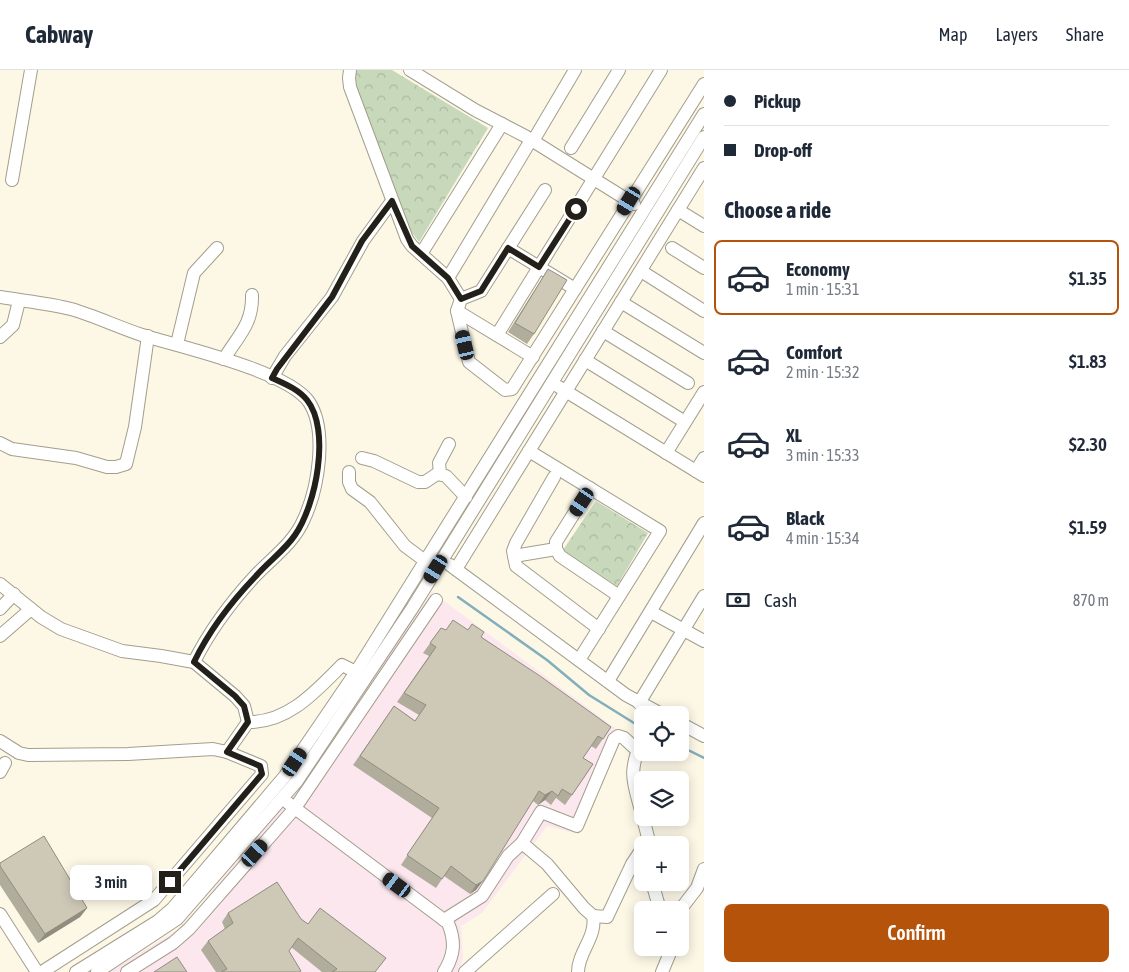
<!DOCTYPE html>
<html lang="en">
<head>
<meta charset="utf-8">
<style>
	:root { --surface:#fff; --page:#f2f2f3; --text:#1f2937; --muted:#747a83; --line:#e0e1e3; --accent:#b45309 }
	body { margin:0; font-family:"Asap Condensed",sans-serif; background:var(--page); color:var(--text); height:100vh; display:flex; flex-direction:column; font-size:19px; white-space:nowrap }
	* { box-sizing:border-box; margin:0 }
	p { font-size:16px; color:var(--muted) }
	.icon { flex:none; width:28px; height:28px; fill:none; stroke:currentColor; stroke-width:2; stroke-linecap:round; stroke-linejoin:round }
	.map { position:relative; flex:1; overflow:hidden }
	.details { display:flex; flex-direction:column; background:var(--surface); width:425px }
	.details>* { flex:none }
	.top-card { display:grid; align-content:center; height:110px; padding:0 20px; background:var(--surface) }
	.controls { position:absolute; left:634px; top:636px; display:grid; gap:10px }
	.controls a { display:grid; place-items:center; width:55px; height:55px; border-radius:8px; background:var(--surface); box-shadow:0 2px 12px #0003; font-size:25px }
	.end { position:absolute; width:22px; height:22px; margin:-11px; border:6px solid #222019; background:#fff; box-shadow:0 0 0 2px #fff }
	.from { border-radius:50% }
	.bubble { position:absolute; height:35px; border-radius:8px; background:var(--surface); box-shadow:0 2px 12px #0003; font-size:16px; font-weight:600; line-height:35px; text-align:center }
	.car { position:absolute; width:15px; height:30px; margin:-15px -8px; border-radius:6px; box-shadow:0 0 4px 1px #0007; background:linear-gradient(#222 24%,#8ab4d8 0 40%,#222 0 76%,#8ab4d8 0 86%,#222 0) }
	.top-card b { display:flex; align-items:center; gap:18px; height:48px; font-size:19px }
	.top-card b+b { border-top:1px solid var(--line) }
	.top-card i { width:12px; height:12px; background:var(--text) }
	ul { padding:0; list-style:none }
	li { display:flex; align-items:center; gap:15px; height:75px; margin:0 10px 8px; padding:0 10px; border:2px solid transparent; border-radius:8px }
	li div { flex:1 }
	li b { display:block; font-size:19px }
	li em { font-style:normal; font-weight:600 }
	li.selected { border-color:var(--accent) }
	li>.icon { width:45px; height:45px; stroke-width:1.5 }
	h2 { padding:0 20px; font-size:22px; line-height:60px }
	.pay { display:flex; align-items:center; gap:12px; height:55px; padding:0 20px; font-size:19px }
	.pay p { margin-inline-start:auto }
	.cta { display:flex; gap:10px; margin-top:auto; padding:10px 20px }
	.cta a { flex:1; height:58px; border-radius:8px; background:var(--accent); color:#fff; font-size:20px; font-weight:600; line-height:58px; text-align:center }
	header { display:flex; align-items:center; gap:30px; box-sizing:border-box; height:70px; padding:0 25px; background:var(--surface); border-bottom:1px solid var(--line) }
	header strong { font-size:24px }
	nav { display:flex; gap:28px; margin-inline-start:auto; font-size:18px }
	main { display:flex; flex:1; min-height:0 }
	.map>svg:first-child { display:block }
	.industrial { fill:#fce7ee }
	.park { fill:url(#park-crowns) }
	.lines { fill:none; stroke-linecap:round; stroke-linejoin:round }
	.stream { stroke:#83aebc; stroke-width:2.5 }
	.minor-casing { stroke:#a39e8d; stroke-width:14 }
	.minor { stroke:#fff; stroke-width:12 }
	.wall { fill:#b1ad9d }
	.shaded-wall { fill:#908d80 }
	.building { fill:#cec9b7; stroke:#908d80 }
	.route { stroke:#222019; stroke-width:6 }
</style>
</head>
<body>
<header>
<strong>Cabway</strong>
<nav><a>Map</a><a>Layers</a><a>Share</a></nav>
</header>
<main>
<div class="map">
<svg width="704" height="902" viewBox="0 0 704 902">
	<defs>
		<pattern id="park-crowns" width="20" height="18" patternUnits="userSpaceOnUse" patternTransform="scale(1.25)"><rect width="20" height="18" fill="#c7d8bb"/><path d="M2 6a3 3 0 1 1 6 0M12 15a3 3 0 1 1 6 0" fill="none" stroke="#abb9a0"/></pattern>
	</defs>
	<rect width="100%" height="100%" fill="#fdf8e6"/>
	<polygon class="industrial" points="432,522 615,658 579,764 547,756 482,843 461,856 463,889 458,902 109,902 176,861 197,839 310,701"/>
	<g class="park">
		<polygon points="354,0 392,0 488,58 419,172 410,160 352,12"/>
		<polygon points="596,431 648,463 617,516 563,480"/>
	</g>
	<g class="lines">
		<g class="stream">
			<polyline points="458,527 547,590 589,625 642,658"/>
			<polyline points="680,676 704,688"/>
		</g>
		<defs>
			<g id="minor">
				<polyline points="350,0 349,8 350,17 407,169 412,176 448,208 461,229 481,221 545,120"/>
				<polyline points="410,0 475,40 525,66 634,134"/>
				<polyline points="533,71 575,0"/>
				<polyline points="571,78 619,0"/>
				<polyline points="12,110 31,0"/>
				<polyline points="678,140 704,156"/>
				<polyline points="508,178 575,219"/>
				<polyline points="672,178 704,198"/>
				<polyline points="421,184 502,54"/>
				<polyline points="641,201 704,241"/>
				<polyline points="448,208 531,70"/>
				<path d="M 0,227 C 23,231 48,233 71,239 C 95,246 118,257 142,265 C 180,277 288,301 309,332 C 328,361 318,419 304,449 C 294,473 272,488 255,506 C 231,532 209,562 194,592"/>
				<polyline points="461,229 457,241 469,292 505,320 512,319 704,14"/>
				<polyline points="621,232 704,283"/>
				<polyline points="457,241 533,287"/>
				<polyline points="603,261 688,313"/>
				<polyline points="497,265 661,0"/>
				<polyline points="0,267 13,255 19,231"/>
				<polyline points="177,274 194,203 217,178"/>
				<path d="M 224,289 C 238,266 253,254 252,225"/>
				<polyline points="585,290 685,352"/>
				<polyline points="272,308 285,286 332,227 363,171 392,131"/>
				<polyline points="559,317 704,406"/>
				<polyline points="0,373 12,379 76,388 107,397 116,397 126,394 135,357 148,266"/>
				<polyline points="529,381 660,461 579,590"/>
				<polyline points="666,383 704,322"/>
				<polyline points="362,388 374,391 418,412 425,412 437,404 446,406 466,427"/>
				<polyline points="696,401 704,388"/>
				<polyline points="349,402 349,412 352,419 370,432 405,476 432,496"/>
				<polyline points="440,403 439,393 449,374"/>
				<polyline points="554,407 516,473 513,481 516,496 599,559"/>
				<polyline points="590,418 556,472 556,479 560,486 619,526"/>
				<polyline points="514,486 556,479"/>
				<polyline points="450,495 626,625 663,645"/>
				<polyline points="456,499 704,98"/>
				<polyline points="0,514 41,547 61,559 122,581 161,586 194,592 235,626 244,636 248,652"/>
				<polyline points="0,539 14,524"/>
				<polyline points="651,542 704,571"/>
				<polyline points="0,566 31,539"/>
				<polyline points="608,611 704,453"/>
				<polyline points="639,633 704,526"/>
				<path d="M 248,652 C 288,653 316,621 342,595 L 356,602"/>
				<polyline points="680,653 704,666"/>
				<polyline points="0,671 19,683 28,685 128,684 213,679 227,682 261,696 262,704 154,830 42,902"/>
				<path d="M 642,671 C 627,702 634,714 642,744"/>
				<polyline points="227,682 248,652"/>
				<polyline points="0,702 5,693"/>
				<path d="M 288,733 L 448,853 C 456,872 454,886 444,902"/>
				<polyline points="643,748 650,775"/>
				<path d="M 522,773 L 547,794 L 584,838 L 593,846 C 597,867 578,882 578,902"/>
				<polyline points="652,812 660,840"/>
				<polyline points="680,840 697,818 704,799"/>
				<polyline points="0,844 37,902"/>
				<polyline points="593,846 607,847 632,794 642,779"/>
				<polyline points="444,850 482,826 508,786 522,773 541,742 577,756 614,669 618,666 624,668 638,681"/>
				<polyline points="76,902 158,851 173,838 285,706 356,602 704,44"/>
				<polyline points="97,902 177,849 297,711 413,537 704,67"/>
				<polyline points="127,902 173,873 189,859 295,738 436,530"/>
				<polyline points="465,902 553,824"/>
				<polyline points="662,902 672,878"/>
			</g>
		</defs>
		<use href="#minor" class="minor-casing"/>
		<use href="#minor" class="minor"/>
	</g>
	<g class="wall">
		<polygon points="548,199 534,264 527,274 508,262"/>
		<polygon points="441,558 446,560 481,567 611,657 596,679 591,676 583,688 593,694 565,735 556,728 551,735 545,730 538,735 533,731 476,820 470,824 444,806 436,818 401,795 432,748 353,695 394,636 415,651 419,645 397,632 429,586 423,583"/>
		<polygon points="0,793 87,838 80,847 38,873 0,815"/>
		<polygon points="228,843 301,849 308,854 386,888 375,902 322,902 291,877 289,881 300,902 216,902 201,880 208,871 225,859 222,852"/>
	</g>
	<g class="shaded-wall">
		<polygon points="552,721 545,730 538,735 545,725"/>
		<polygon points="483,811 476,820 470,824 476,815"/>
		<polygon points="87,838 80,847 38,873 45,864"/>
	</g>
	<g class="building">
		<polygon points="548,199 567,210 534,264 515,253"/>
		<polygon points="453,550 468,560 472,554 484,562 481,567 540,606 611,657 603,669 598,666 583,688 593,694 572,725 562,719 558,726 552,721 545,725 539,721 483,811 476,815 451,796 442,809 407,785 439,738 360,686 394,636 415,651 426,635 404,623 436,577 430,573 441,558 446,560"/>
		<polygon points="44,766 87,838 45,864 0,796 0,793"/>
		<polygon points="277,812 301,849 308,854 320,838 386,888 375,902 332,902 337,899 298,868 289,881 301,901 299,902 221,902 227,899 208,871 233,853 228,843"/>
		<polygon points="177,887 187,902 154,902"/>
	</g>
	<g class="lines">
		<path class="route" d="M 170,812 L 262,704 L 260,696 L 227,682 L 248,652 L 244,636 L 235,626 L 194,592 C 209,561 232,531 256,506 C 268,492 285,480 295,465 C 316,435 331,360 307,330 C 298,319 285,314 272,308 L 277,299 L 332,227 L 362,171 L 392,131 L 412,176 L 448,208 L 461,229 L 481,221 L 508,178 L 539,197 L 576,139"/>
	</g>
</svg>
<div class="controls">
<a><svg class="icon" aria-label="locate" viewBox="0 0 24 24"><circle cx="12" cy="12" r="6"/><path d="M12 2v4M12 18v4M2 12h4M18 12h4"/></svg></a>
<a><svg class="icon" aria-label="layers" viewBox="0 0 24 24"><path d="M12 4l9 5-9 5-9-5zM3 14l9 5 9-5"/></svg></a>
<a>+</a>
<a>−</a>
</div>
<i class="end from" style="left:576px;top:139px"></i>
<i class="end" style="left:170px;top:812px"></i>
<div class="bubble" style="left:70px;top:795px;width:82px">3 min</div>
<i class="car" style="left:629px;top:131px;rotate:211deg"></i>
<i class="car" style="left:465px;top:275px;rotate:347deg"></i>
<i class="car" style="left:582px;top:432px;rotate:213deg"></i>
<i class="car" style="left:436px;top:499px;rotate:212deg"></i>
<i class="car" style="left:295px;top:692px;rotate:34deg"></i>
<i class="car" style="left:255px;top:783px;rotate:42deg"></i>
<i class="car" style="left:397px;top:815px;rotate:306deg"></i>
</div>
<section class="details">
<div class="top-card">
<b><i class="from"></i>Pickup</b>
<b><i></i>Drop-off</b>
</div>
<h2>Choose a ride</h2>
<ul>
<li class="selected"><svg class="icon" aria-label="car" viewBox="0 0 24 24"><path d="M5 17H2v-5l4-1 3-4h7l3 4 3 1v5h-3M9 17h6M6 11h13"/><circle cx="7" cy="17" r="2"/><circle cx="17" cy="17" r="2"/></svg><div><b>Economy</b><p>1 min · 15:31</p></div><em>$1.35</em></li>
<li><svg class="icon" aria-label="car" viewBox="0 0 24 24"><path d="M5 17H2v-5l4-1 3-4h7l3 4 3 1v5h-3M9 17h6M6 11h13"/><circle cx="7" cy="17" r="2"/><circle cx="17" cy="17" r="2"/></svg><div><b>Comfort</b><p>2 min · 15:32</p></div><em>$1.83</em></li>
<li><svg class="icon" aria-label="car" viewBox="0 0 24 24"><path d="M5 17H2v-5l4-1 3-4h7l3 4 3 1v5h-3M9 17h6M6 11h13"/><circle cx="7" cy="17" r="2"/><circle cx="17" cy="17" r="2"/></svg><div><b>XL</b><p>3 min · 15:33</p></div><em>$2.30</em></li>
<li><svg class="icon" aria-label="car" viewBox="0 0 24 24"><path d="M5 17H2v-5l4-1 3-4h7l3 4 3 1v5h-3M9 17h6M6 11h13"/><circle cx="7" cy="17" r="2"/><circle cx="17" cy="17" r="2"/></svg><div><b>Black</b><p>4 min · 15:34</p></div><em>$1.59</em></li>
</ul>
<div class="pay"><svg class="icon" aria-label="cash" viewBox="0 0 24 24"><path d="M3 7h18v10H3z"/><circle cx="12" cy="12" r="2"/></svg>Cash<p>870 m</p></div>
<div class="cta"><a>Confirm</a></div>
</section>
</main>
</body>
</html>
